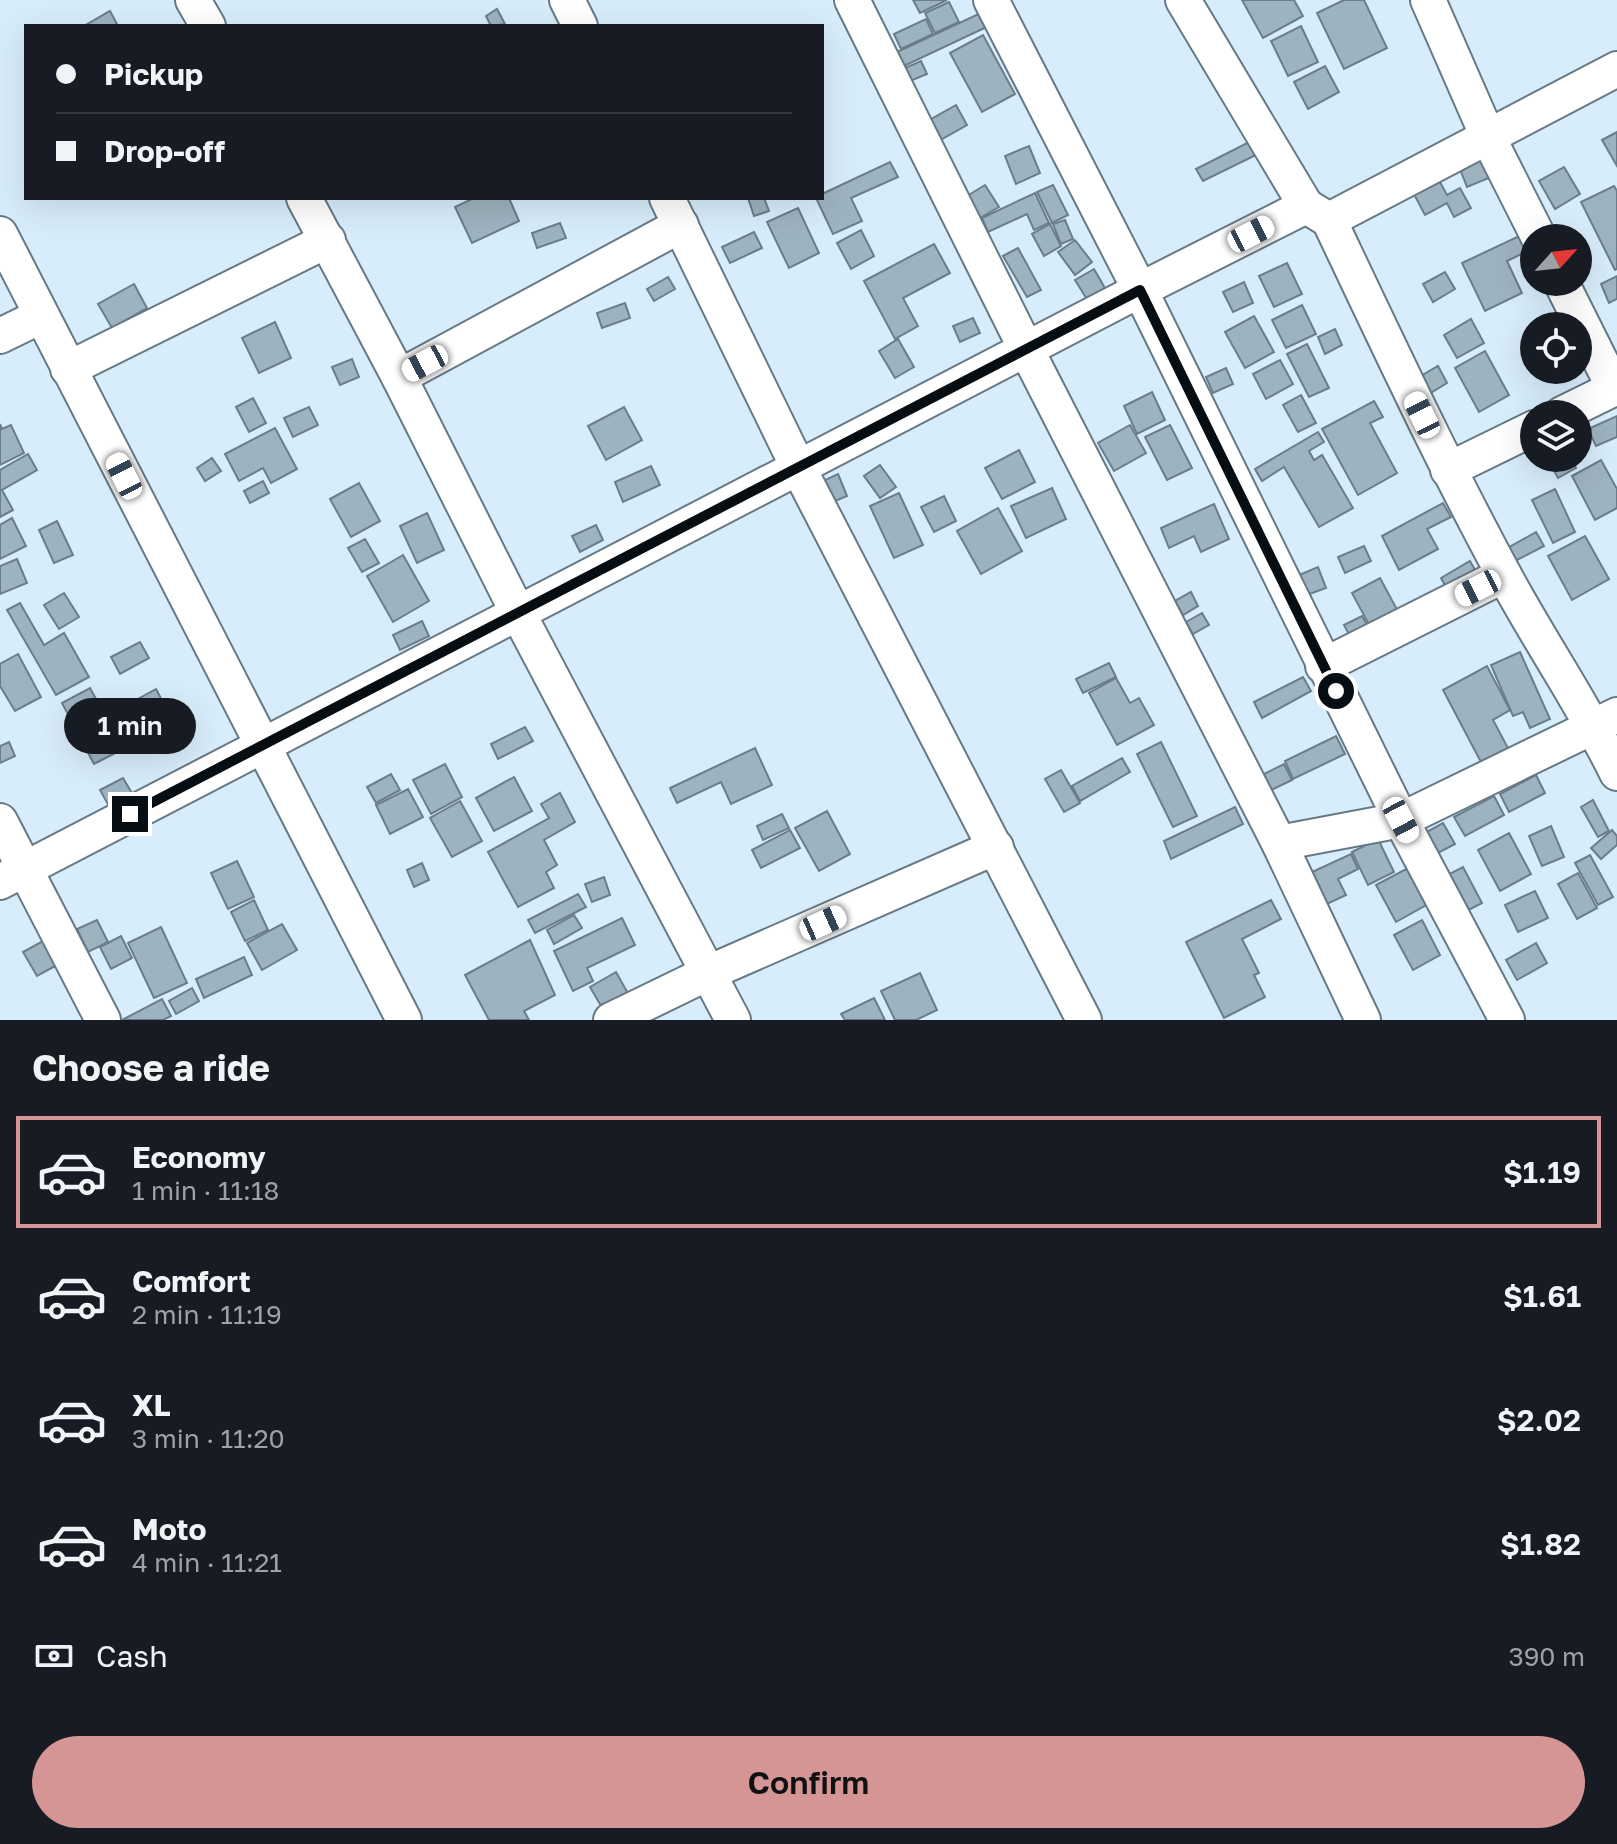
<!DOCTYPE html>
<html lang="en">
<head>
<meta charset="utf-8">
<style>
	:root { --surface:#171b24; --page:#20242c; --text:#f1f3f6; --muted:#9ea1a6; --line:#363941; --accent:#d59594 }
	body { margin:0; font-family:"Golos Text",sans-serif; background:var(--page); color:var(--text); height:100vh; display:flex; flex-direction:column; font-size:30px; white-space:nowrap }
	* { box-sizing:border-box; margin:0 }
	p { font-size:26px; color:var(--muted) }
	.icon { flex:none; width:44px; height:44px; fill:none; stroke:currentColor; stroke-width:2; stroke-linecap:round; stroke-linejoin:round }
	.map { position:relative; height:1020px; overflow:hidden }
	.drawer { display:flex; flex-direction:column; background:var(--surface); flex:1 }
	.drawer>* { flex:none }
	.top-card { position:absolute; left:24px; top:24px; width:800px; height:176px; border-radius:0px; box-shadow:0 8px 32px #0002; display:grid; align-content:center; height:176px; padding:0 32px; background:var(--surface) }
	.needle { width:52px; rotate:63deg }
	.tools { position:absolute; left:1520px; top:224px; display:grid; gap:16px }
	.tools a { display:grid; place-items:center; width:72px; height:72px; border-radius:50%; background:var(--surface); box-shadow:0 8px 32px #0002; font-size:40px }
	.end { position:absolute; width:36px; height:36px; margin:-18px; border:10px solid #070e13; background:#fff; box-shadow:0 0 0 4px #fff }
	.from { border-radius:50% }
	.bubble { position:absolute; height:56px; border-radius:28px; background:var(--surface); box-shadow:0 8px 32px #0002; font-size:26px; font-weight:600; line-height:56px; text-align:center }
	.car { position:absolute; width:24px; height:48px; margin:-24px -12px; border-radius:10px; box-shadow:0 0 6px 2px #0007; background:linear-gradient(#fff 24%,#345 0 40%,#fff 0 76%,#345 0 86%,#fff 0) }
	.top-card b { display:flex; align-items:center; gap:28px; height:76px; font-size:30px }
	.top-card b+b { border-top:2px solid var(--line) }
	.top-card i { width:20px; height:20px; background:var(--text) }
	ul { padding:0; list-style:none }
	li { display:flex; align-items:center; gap:24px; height:112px; margin:0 16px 12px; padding:0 16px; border:4px solid transparent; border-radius:0px }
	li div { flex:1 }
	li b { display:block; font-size:30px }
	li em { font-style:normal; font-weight:600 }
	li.selected { border-color:var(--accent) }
	li>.icon { width:72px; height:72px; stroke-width:1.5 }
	h2 { padding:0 32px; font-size:36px; line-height:96px }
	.pay { display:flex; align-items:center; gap:20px; height:88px; padding:0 32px; font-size:30px }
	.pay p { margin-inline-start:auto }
	.primary-button { display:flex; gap:16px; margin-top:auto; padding:16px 32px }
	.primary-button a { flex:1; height:92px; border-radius:48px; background:var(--accent); color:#111; font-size:32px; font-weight:600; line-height:92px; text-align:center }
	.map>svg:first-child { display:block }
	.building { fill:#9eb3c0; stroke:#6a7d8a; stroke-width:2 }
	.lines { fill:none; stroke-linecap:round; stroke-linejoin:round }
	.minor-casing { stroke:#667986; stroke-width:38 }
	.minor { stroke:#fff; stroke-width:34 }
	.route { stroke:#070e13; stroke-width:10 }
</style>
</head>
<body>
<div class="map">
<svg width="1617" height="1020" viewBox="0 0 1617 1020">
	<rect width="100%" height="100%" fill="#d8edfb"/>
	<g class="building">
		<polygon points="913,0 947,0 920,13"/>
		<polygon points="1242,0 1294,0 1303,16 1263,38"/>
		<polygon points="1344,0 1364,0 1387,48 1344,69 1317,13"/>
		<polygon points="949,2 959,22 935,33 925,13"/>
		<polygon points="497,9 505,24 491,26 486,16"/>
		<polygon points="987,10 993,24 904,66 897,52"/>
		<polygon points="110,11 118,26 84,26"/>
		<polygon points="926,19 933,34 901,49 894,34"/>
		<polygon points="1301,26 1318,62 1288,76 1271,41"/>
		<polygon points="983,35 1015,94 982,112 950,53"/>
		<polygon points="921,61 927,74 903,84 898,71"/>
		<polygon points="1325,66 1339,92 1308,109 1294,82"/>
		<polygon points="956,105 967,125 937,142 926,122"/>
		<polygon points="1617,132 1617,166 1602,140"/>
		<polygon points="1255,139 1262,152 1203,181 1196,169"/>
		<polygon points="1029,146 1040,173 1016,184 1005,156"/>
		<polygon points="1488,157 1496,175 1467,187 1460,169"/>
		<polygon points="890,162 898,177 851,198 862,221 833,234 816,198 822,198 822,194"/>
		<polygon points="1564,167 1580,194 1555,209 1539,181"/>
		<polygon points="1434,171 1447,195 1460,188 1471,208 1454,217 1447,203 1425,215 1409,185"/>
		<polygon points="985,185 999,207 980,218 967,196"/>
		<polygon points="1053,185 1068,215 1052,223 1037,192"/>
		<polygon points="1614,186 1617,191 1617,269 1615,270 1581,202"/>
		<polygon points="1035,193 1049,223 1034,230 1027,214 988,232 982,218"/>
		<polygon points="474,198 509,198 519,221 472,243 455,207"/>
		<polygon points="748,198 764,198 769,211 754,216"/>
		<polygon points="798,208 819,253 789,268 767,222"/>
		<polygon points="1065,220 1073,239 1061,244 1053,224"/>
		<polygon points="560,223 566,238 537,248 532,233"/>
		<polygon points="1050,224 1061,246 1044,256 1032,234"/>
		<polygon points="861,230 874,256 851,269 837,243"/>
		<polygon points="754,232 762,248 730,263 722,247"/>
		<polygon points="1528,232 1534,248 1507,261 1522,293 1485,311 1462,263"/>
		<polygon points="1075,240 1092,262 1075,275 1058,252"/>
		<polygon points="934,244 950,273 903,298 918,326 895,339 864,281"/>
		<polygon points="1018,248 1041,290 1027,297 1003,256"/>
		<polygon points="1287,263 1302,294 1274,307 1259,276"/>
		<polygon points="1094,269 1106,290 1088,301 1075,280"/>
		<polygon points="1445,272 1455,289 1433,302 1423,284"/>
		<polygon points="1617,276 1617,299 1609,303 1601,284"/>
		<polygon points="668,277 675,289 654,301 647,289"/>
		<polygon points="1244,282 1253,303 1233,312 1223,292"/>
		<polygon points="134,284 147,308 112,328 98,304"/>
		<polygon points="625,303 630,318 602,328 597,313"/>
		<polygon points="1302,305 1316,334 1286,348 1272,320"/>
		<polygon points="1254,316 1274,352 1245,368 1225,332"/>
		<polygon points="973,318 980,333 960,342 953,326"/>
		<polygon points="1471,319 1484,343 1457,358 1444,335"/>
		<polygon points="275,322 291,358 259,373 242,338"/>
		<polygon points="1335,329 1342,345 1325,354 1318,337"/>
		<polygon points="898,339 914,367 895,378 879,351"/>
		<polygon points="1307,344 1329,388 1309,397 1287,354"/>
		<polygon points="1485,351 1509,395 1479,412 1455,368"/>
		<polygon points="352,359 359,377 340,385 332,367"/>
		<polygon points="1280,360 1293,384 1266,399 1253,374"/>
		<polygon points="1438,366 1447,383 1429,394 1419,377"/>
		<polygon points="1226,368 1233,384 1213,393 1206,377"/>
		<polygon points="1152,392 1165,420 1137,434 1124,406"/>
		<polygon points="1301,395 1316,423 1298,432 1283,405"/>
		<polygon points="253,398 266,423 249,432 236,407"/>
		<polygon points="1374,401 1383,417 1370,423 1397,473 1358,495 1322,429"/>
		<polygon points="309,407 318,425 293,437 284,418"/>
		<polygon points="624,407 642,440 606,460 588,426"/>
		<polygon points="1617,416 1617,437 1596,446 1588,429"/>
		<polygon points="0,424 2,429 11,425 24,453 0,465"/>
		<polygon points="1130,425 1146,453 1114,471 1098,443"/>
		<polygon points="1170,425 1192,468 1167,480 1145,437"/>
		<polygon points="275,428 297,469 271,483 263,468 239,481 225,454"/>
		<polygon points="1318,432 1324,442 1309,451 1314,460 1322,455 1353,508 1319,527 1284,467 1262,481 1255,469"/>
		<polygon points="1019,450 1035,482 1002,499 985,468"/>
		<polygon points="28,454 37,470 2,490 13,510 0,517 0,470"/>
		<polygon points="212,458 221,471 205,481 197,468"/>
		<polygon points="1547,458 1570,458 1576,468 1558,478"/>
		<polygon points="1601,460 1617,489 1617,508 1595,520 1572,476"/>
		<polygon points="880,465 896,487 880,498 864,476"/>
		<polygon points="651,466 660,485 623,502 615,482"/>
		<polygon points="838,474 847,496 833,502 823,481"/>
		<polygon points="263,481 269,493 250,503 244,491"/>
		<polygon points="359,483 380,521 351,537 330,499"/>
		<polygon points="1052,488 1066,519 1026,538 1011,506"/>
		<polygon points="1555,489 1575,532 1553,543 1532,500"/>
		<polygon points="899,493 923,545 894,558 870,506"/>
		<polygon points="944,496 956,521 934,532 921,507"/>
		<polygon points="1443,503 1451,517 1427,529 1438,549 1399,570 1382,536"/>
		<polygon points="1214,504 1229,539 1201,552 1194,536 1169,548 1161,528"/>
		<polygon points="998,508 1022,551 981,574 957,531"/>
		<polygon points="427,513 444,550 417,563 400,526"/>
		<polygon points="12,518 26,546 0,559 0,525"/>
		<polygon points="57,521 73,555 54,563 39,530"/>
		<polygon points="596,525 603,540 580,552 572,536"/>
		<polygon points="1536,532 1544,546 1513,562 1506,549"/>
		<polygon points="1585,536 1609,579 1572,600 1548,556"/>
		<polygon points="365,539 379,563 362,572 348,548"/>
		<polygon points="1364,546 1371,561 1345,573 1338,557"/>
		<polygon points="403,555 429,601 393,622 367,576"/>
		<polygon points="17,559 27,583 0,594 0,566"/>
		<polygon points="1470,561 1480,579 1451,596 1441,578"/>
		<polygon points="1318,567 1326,588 1307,595 1299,575"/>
		<polygon points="1380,578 1401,617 1373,632 1352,593"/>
		<polygon points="1191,592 1198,606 1183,615 1175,601"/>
		<polygon points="64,593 79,617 59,629 44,605"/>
		<polygon points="20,603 44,645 64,633 89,677 56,695 7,610"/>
		<polygon points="1202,613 1209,625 1193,634 1186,622"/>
		<polygon points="1362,616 1373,635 1354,644 1344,625"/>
		<polygon points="422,621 429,636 400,650 393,635"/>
		<polygon points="140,642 149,658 120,674 111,657"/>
		<polygon points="1520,652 1550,719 1530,728 1523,712 1513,716 1491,665"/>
		<polygon points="18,654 41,697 15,711 0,686 0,664"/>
		<polygon points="1109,663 1116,677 1083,693 1076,679"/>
		<polygon points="1487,666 1510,710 1493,720 1509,750 1482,764 1443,690"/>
		<polygon points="1303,677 1311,691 1262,718 1254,702"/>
		<polygon points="1116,678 1130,703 1139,698 1154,725 1117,745 1089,693"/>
		<polygon points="90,688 102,710 106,708 127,747 94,764 62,703"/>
		<polygon points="156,689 165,706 130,726 120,709"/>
		<polygon points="525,727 533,741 498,759 491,744"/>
		<polygon points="1336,736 1345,754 1293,779 1285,761"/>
		<polygon points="9,742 15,756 0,763 0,746"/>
		<polygon points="1161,742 1197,816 1173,827 1137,754"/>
		<polygon points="755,748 772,785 731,804 721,782 677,803 670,788"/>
		<polygon points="1122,758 1130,772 1080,801 1072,786"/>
		<polygon points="445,764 462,797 431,814 413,780"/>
		<polygon points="1284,764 1292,780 1269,791 1262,775"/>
		<polygon points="1061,770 1080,803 1064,812 1045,779"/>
		<polygon points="391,774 400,790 376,803 367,787"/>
		<polygon points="1536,775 1545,793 1509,812 1500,794"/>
		<polygon points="514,777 532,811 494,831 476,798"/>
		<polygon points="123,778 133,795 110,808 100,790"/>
		<polygon points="408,789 423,817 390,834 376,805"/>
		<polygon points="560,793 575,822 544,840 557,865 546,872 554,888 518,907 488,852 549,818 541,804"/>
		<polygon points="1494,796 1504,815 1465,836 1454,817"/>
		<polygon points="1593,800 1609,831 1598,837 1581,807"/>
		<polygon points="460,801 482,841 452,857 430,818"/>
		<polygon points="1235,807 1243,824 1171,859 1164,841"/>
		<polygon points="827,811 850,854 819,871 795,828"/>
		<polygon points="782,814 789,828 763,840 757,826"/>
		<polygon points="1443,823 1455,844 1434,855 1423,834"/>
		<polygon points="1551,826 1564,857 1542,866 1529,836"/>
		<polygon points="790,830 800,848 761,868 752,850"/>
		<polygon points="1612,830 1617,836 1617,845 1601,859 1591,848"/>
		<polygon points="1509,833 1531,874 1500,891 1478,850"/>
		<polygon points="1378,839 1394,872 1368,885 1352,852"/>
		<polygon points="1351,854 1358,869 1338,879 1346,895 1327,904 1312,872"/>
		<polygon points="1590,855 1613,897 1598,905 1575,863"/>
		<polygon points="237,861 254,897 228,909 211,873"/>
		<polygon points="422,863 429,880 414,887 407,870"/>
		<polygon points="1463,867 1482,903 1455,917 1436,881"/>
		<polygon points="1408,868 1428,904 1396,922 1376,885"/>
		<polygon points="1578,873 1597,908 1577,919 1558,884"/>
		<polygon points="604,877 610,895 592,902 585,884"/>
		<polygon points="1535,891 1548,918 1518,932 1505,905"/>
		<polygon points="578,894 586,907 535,933 528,920"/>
		<polygon points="254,900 268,930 245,941 231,912"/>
		<polygon points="1271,900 1281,919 1242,939 1259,973 1254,975 1265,997 1224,1018 1186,942"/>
		<polygon points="574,915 582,928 554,944 547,930"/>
		<polygon points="622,918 635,945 587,968 593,981 573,991 554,951"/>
		<polygon points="97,920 108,942 88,952 77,929"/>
		<polygon points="1422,920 1440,955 1413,970 1394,935"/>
		<polygon points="282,924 297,950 262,970 247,943"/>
		<polygon points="161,927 187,983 154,998 128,943"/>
		<polygon points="121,936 132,958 111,969 100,947"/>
		<polygon points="530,940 555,995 524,1011 529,1020 489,1020 465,975"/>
		<polygon points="43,941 57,965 37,976 23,952"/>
		<polygon points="1536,943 1547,963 1517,980 1506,960"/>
		<polygon points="244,957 252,975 204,998 196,979"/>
		<polygon points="616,972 630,997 604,1011 590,987"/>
		<polygon points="920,973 937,1010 916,1020 895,1020 881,991"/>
		<polygon points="192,988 199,1001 176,1014 169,1001"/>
		<polygon points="874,998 885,1020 845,1020 841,1014"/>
		<polygon points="162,999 171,1016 163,1020 122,1020"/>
	</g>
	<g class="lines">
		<defs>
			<g id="minor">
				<polyline points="193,0 208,26"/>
				<polyline points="567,0 580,26"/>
				<polyline points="852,0 1026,349 1279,843 1363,1020"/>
				<polyline points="991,0 1140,290 1401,820 1507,1020"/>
				<polyline points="1183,0 1306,206"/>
				<polyline points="1428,0 1488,137 1539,238"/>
				<polyline points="304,198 399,377 518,613 733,1020"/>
				<polyline points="667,198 798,467 1084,1020"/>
				<path d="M 1329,220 C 1385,338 1440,456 1502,571 C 1538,639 1583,703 1617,773"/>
				<polyline points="0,234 404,1020"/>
				<polyline points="1561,282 1614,388"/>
				<polyline points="0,336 41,316"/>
				<polyline points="68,369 328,240"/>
				<polyline points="399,377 681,225"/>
				<polyline points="1562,414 1617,387"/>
				<polyline points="1448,470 1534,428"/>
				<polyline points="1323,666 1504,575"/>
				<polyline points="0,821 103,1020"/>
				<polyline points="1279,843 1401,820 1617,715"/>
				<polyline points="0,882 1140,290 1306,206 1329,220 1617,69"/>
				<polyline points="611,1020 708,973 996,847"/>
			</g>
		</defs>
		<use href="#minor" class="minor-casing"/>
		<use href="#minor" class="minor"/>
	</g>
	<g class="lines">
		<polyline class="route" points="130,814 1140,290 1336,691"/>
	</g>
</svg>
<div class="tools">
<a><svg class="needle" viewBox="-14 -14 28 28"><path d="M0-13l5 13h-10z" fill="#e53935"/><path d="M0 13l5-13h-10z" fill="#9ea1a6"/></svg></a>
<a><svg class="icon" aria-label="locate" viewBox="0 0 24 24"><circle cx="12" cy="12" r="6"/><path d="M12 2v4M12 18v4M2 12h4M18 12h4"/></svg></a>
<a><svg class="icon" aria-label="layers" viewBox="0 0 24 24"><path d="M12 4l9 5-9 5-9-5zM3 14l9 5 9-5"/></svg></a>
</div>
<i class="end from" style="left:1336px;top:691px"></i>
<i class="end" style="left:130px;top:814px"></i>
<div class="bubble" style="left:64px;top:698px;width:132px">1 min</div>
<i class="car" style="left:1251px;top:234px;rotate:63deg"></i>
<i class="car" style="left:425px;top:363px;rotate:242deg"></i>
<i class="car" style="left:1422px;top:415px;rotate:334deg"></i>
<i class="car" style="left:124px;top:476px;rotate:333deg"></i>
<i class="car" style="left:1478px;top:588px;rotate:243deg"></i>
<i class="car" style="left:1401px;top:820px;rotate:152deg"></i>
<i class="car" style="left:823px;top:923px;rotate:66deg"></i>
<div class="top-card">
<b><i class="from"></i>Pickup</b>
<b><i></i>Drop-off</b>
</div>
</div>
<section class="drawer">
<h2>Choose a ride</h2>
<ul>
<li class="selected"><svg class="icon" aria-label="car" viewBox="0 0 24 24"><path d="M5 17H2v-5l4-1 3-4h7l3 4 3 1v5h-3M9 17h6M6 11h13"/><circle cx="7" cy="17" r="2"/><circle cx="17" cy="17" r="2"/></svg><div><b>Economy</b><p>1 min · 11:18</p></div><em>$1.19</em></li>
<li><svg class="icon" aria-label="car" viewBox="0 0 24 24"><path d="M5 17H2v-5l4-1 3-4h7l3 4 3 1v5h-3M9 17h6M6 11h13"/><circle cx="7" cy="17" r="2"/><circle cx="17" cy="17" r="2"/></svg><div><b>Comfort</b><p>2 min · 11:19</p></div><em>$1.61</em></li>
<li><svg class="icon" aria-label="car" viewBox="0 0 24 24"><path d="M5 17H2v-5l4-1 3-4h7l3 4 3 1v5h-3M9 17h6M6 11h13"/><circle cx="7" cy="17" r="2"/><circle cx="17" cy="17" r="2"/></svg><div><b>XL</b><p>3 min · 11:20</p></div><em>$2.02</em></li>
<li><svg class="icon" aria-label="car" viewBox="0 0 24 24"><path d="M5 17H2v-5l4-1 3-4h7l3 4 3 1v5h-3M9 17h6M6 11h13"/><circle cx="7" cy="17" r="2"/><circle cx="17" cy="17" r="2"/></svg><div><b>Moto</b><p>4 min · 11:21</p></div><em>$1.82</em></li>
</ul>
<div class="pay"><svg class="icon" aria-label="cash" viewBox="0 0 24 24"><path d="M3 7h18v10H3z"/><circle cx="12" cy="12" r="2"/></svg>Cash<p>390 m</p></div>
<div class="primary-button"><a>Confirm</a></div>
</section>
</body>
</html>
